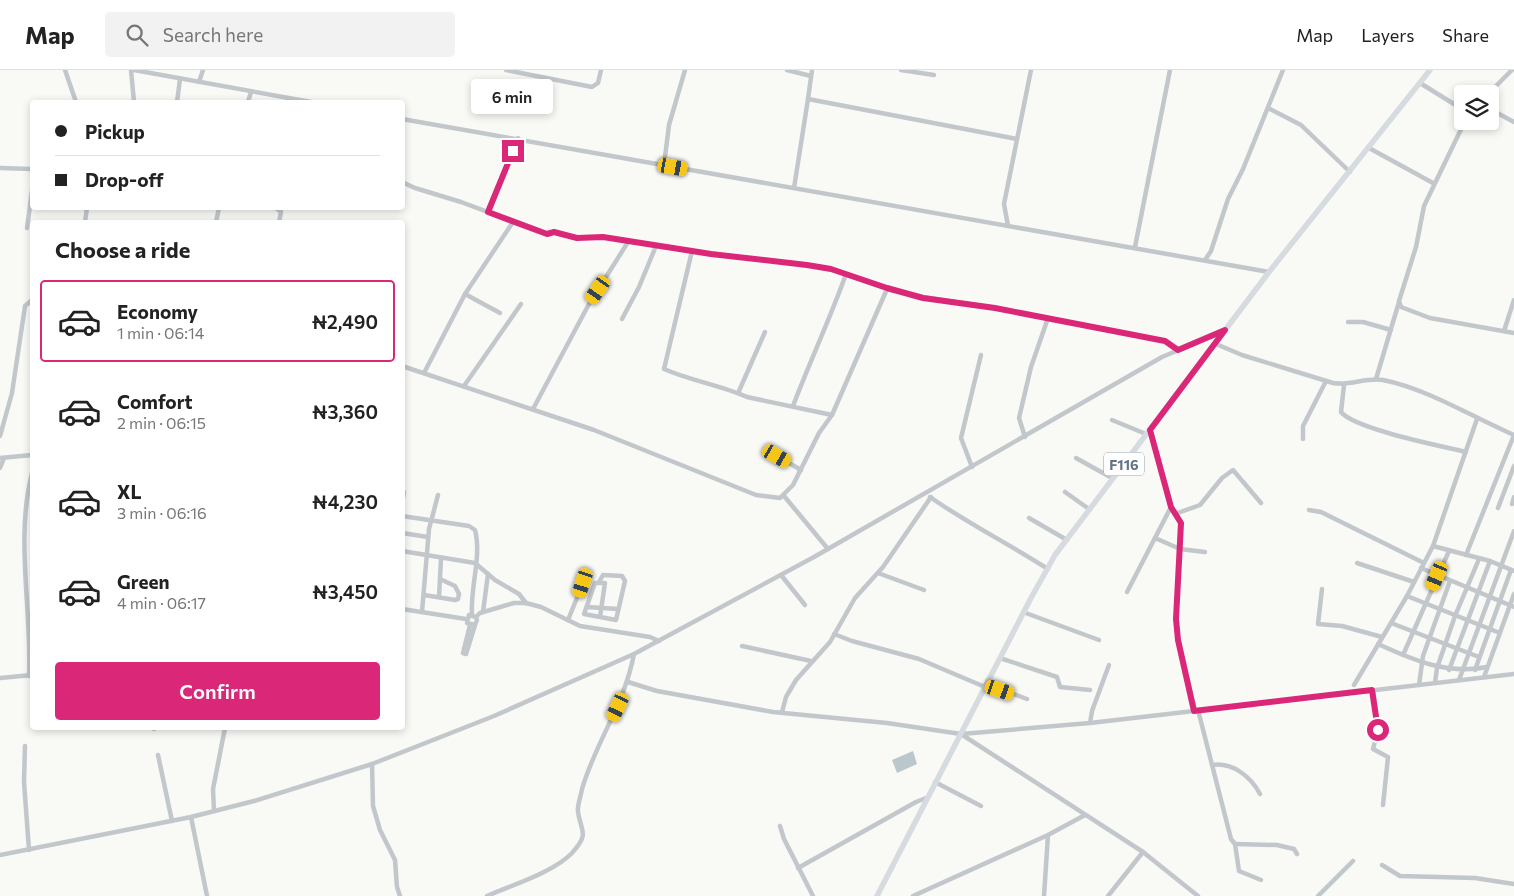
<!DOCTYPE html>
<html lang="en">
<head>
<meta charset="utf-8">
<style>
	:root { --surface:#fff; --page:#f2f2f2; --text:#222; --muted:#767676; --line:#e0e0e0; --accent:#db2777 }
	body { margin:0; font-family:Commissioner,sans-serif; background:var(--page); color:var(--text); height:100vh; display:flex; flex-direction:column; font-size:19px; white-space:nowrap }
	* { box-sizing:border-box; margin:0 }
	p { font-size:16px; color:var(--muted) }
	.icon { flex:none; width:28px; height:28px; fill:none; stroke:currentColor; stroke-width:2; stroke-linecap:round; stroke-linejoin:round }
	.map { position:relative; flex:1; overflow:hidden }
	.side { position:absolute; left:30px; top:150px; width:375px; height:510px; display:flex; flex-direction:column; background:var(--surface); border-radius:5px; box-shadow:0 2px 8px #0003 }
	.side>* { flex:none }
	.banner { position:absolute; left:30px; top:30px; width:375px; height:110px; border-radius:5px; box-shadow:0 2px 8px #0003; display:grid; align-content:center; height:110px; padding:0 25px; background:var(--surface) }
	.fabs { position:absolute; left:1454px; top:15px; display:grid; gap:10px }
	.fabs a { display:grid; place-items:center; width:45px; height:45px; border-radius:5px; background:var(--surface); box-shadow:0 2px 8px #0003; font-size:25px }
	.end { position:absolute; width:22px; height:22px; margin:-11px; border:6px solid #db2777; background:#fff; box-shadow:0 0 0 2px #fff }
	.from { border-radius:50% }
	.bubble { position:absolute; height:35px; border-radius:5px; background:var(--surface); box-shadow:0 2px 8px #0003; font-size:16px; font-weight:600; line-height:35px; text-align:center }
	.car { position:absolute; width:15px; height:30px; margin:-15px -8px; border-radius:6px; box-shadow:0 0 4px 1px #0007; background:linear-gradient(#f5c518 24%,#345 0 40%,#f5c518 0 76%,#345 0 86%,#f5c518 0) }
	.banner b { display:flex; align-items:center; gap:18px; height:48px; font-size:19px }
	.banner b+b { border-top:1px solid var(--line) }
	.banner i { width:12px; height:12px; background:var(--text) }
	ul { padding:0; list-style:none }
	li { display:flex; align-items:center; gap:15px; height:82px; margin:0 10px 8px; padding:0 15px; border:2px solid transparent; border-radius:5px }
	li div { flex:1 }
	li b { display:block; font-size:19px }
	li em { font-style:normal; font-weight:600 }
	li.current { border-color:var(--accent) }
	li>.icon { width:45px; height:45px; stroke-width:1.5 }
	h2 { padding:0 25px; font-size:22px; line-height:60px }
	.action { display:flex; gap:10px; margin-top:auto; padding:10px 25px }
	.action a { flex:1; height:58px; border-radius:5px; background:var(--accent); color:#fff; font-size:20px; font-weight:600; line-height:58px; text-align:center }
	header { display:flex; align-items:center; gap:30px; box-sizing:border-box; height:70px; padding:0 25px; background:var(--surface); border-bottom:1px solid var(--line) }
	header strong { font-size:24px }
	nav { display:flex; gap:28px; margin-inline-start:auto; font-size:18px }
	.search { width:350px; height:45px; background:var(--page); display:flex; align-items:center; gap:12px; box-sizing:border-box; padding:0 18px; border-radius:5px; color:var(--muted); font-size:19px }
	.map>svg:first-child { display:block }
	.water { fill:#bac8cc }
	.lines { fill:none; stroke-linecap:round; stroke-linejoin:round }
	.minor { stroke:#c2c7cb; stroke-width:4.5 }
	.major { stroke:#d6dbdf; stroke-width:5.5 }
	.route { stroke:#db2777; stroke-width:6 }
	.labels { text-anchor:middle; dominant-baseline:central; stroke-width:5; stroke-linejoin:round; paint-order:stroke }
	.shield { fill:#fff; stroke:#919ea9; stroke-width:1 }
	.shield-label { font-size:14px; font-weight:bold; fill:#627584 }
</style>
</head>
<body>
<header>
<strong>Map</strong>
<div class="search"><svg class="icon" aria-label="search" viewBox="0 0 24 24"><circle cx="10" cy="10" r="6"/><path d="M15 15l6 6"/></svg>Search here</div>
<nav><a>Map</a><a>Layers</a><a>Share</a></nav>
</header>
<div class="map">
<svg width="1514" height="826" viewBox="0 0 1514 826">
	<rect width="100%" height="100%" fill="#f9f9f6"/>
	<polygon class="water" points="913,681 917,694 897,703 892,690"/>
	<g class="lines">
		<g class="minor">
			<polyline points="65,0 76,32"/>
			<polyline points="131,0 134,32"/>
			<polyline points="134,0 311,32"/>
			<polyline points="506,0 592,17 598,13 601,0"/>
			<polyline points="787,0 811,6"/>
			<polyline points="901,0 934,5"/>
			<polyline points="199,12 203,0"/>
			<polyline points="1420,13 1462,39"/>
			<polyline points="1488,24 1512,0"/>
			<polyline points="808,29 812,0"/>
			<polyline points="177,32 180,9"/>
			<polyline points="248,32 251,22"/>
			<polyline points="1268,38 1301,55 1350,102"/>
			<polyline points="1490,39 1514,52"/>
			<polyline points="402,49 1269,202"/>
			<polyline points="1465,51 1424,136 1416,177 1399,231 1401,237 1430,248 1514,263"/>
			<polyline points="1369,78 1433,113"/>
			<polyline points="664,95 669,55 685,0"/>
			<polyline points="0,98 32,99"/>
			<polyline points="402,112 415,118 461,132 547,164 554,162 577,168 603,167 711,184 807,195 831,199 887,219 923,227 995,238 1165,271 1178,280"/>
			<polyline points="794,118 808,29 1017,69"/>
			<polyline points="276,138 281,142 279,152"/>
			<polyline points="488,142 518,68"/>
			<polyline points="85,152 87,138"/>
			<polyline points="216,152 219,138"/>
			<polyline points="1008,156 1004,134 1031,0"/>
			<polyline points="27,158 32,121"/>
			<polyline points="1135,177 1170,0"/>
			<path d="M 692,181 L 664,299 C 691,311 721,315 747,327 L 832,345"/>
			<polyline points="1205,190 1211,181 1228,129 1243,99 1283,0"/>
			<polyline points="465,224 500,243"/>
			<polyline points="622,249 639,217 656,176"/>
			<polyline points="1348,252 1363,252 1391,260"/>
			<polyline points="1504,261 1514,230"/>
			<path d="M 1216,274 L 1242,285 L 1333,313 C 1350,316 1367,307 1383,310 C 1428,319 1472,347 1514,365"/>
			<polyline points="402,296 594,360 756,425 780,428 793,415 819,363 832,345 887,219"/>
			<polyline points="424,303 465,224 513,152"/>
			<polyline points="1376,309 1399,232"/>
			<path d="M 1344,315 L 1341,342 C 1355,359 1441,376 1466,382"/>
			<polyline points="464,316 521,234"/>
			<polyline points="739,321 765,262"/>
			<path d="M 793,336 C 810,291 830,249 846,204"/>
			<polyline points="533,339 589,234 628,172"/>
			<polyline points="1112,350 1146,364"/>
			<polyline points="1150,360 1171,437 1181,453 1176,549 1178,571 1195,641"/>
			<polyline points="0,366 12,323 25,236 32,230"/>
			<polyline points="1025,367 1019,348 1031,297 1048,248"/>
			<polyline points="1303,369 1303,356 1326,311"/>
			<polyline points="777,386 801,400"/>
			<polyline points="0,388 32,385"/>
			<polyline points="1076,388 1112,408"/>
			<polyline points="972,397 961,368 981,285"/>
			<polyline points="0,398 4,388"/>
			<polyline points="1065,422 1089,439"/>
			<polyline points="784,426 828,479"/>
			<path d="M 930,427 C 967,453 1009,474 1048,499"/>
			<polyline points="402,434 404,422"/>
			<polyline points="1512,434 1514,427"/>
			<polyline points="1498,438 1514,396"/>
			<polyline points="1309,440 1321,442 1424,493"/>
			<polyline points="1175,444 1200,435 1222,408 1233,400 1261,433"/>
			<path d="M 402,446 L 469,456 L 475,460 C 482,487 470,516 472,545"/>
			<polyline points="1029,448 1067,470"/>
			<polyline points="402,463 428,467"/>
			<polyline points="1155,468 1180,479 1205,482"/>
			<polyline points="1433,476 1490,491 1514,501"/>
			<polyline points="402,481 475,493 495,510 519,524 526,533"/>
			<polyline points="1466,485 1514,365"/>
			<polyline points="1357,493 1414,512"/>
			<polyline points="1421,498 1514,537"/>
			<polyline points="878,503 924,520"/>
			<polyline points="781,505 805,535"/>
			<polyline points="440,509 455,516 459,524"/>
			<polyline points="599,512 603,505 622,506 625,511 616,550 584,544 595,513 605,513 600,547"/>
			<polyline points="1322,519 1318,554 1342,556 1382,567"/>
			<polyline points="1127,522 1171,437"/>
			<polyline points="424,525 455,530 458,529 459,524"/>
			<polyline points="1407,526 1500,563"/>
			<polyline points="439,527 441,489"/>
			<polyline points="587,537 618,539"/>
			<polyline points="402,539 466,549"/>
			<polyline points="422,542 429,459 438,425"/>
			<polyline points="483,542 488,504"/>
			<polyline points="1023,542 1099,570"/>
			<polyline points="476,547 477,550 475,555 467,553 469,545 476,547 480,543 514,533 526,533 541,537 580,556 650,567 659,571"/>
			<polyline points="568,550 583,513"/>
			<polyline points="1391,553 1479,587"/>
			<polyline points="470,555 463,583 466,584 475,555"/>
			<polyline points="834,564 852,571 919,589 985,617"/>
			<path d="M 1378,574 C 1413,590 1447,605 1487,597"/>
			<polyline points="742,576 811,591"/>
			<polyline points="1403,585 1449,481"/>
			<polyline points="1000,588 1057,607 1060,617 1090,620"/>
			<polyline points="1449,600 1490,491"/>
			<polyline points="1475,600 1511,500"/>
			<path d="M 29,606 C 32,538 15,469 32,403"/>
			<polyline points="1484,607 1514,524"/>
			<polyline points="0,608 32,605"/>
			<polyline points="988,610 992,616 1027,629"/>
			<polyline points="1459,610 1514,461"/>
			<polyline points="628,612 657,621 773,642 887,653 961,664 1090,653 1514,604"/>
			<polyline points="1435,613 1437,598 1455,546 1479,489"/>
			<polyline points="1354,615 1407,526 1433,476 1477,349"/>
			<polyline points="1419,615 1423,586 1450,511"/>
			<polyline points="1373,620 1378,660 1373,679 1388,687 1383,735"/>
			<polyline points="1198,640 1231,769 1235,774 1239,801 1261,810"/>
			<polyline points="782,642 786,627 796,610 830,572 855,528 883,497 931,427"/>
			<polyline points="1090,653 1092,641 1109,595"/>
			<polyline points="154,658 154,659"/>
			<polyline points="961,664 1143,782 1198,826"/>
			<polyline points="25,676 24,712 29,780"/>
			<polyline points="158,685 172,751"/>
			<polyline points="372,694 373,736 380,760 395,790 397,817 400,826"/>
			<path d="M 1212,695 C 1233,692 1251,707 1260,724"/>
			<polyline points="935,712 981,736"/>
			<polyline points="214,741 213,719 225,658"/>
			<polyline points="191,747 207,826"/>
			<polyline points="780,756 784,769 813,826"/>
			<polyline points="1235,774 1277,775 1294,779 1297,784"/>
			<polyline points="0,785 191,747 254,731 372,694 494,646 634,584 814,487 1162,287 1224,261"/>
			<polyline points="1382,795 1400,806 1475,808 1514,814"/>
			<polyline points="798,798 916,732 926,728"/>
			<path d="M 487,826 C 512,815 554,802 572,783 C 590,763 581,762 578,742 C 577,735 581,726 582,719 C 596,671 624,636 634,584"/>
			<polyline points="913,826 1048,765 1085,745"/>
			<polyline points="1044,826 1048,765"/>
			<polyline points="1108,826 1143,782"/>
			<polyline points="1318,826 1353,791"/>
		</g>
		<polyline class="major" points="877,826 1031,528 1055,485 1269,202 1430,0"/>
	</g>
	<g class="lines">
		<polyline class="route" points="513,81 488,142 547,164 554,162 577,168 603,167 711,184 807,195 831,199 887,218 923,228 995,238 1165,271 1178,280 1225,260 1150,360 1171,437 1181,453 1176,549 1178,570 1194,641 1372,620 1378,660"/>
	</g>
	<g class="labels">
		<rect class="shield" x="1104" y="382.5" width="40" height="23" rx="4"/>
		<g class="shield-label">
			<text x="1124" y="394">F116</text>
		</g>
	</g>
</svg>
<div class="fabs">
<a><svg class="icon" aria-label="layers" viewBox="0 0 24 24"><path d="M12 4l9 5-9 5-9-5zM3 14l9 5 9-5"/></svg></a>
</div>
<i class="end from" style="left:1378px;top:660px"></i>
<i class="end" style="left:513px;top:81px"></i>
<div class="bubble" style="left:471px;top:9px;width:82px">6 min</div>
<i class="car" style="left:673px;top:97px;rotate:100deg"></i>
<i class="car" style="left:598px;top:220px;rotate:215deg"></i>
<i class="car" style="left:777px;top:386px;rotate:120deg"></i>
<i class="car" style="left:1437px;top:506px;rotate:203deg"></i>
<i class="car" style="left:583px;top:513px;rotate:198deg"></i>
<i class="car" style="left:1000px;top:620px;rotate:109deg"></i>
<i class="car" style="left:618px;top:637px;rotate:205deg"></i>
<div class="banner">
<b><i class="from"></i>Pickup</b>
<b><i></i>Drop-off</b>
</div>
<section class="side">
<h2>Choose a ride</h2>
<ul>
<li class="current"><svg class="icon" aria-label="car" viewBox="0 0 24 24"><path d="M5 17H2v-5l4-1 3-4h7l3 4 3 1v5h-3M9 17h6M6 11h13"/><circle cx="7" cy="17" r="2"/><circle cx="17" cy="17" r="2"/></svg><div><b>Economy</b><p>1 min · 06:14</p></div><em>₦2,490</em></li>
<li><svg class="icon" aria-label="car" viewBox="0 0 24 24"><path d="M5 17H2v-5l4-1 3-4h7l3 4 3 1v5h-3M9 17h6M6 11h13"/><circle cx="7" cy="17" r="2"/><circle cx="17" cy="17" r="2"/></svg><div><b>Comfort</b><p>2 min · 06:15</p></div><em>₦3,360</em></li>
<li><svg class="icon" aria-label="car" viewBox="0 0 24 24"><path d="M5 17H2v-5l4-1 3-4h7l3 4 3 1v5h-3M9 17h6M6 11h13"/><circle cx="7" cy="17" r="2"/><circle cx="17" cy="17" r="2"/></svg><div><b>XL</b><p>3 min · 06:16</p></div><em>₦4,230</em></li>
<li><svg class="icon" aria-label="car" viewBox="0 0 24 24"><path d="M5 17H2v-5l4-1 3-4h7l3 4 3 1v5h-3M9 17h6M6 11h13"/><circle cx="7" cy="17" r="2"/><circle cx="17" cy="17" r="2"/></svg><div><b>Green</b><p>4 min · 06:17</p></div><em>₦3,450</em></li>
</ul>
<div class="action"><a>Confirm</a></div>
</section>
</div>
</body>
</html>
